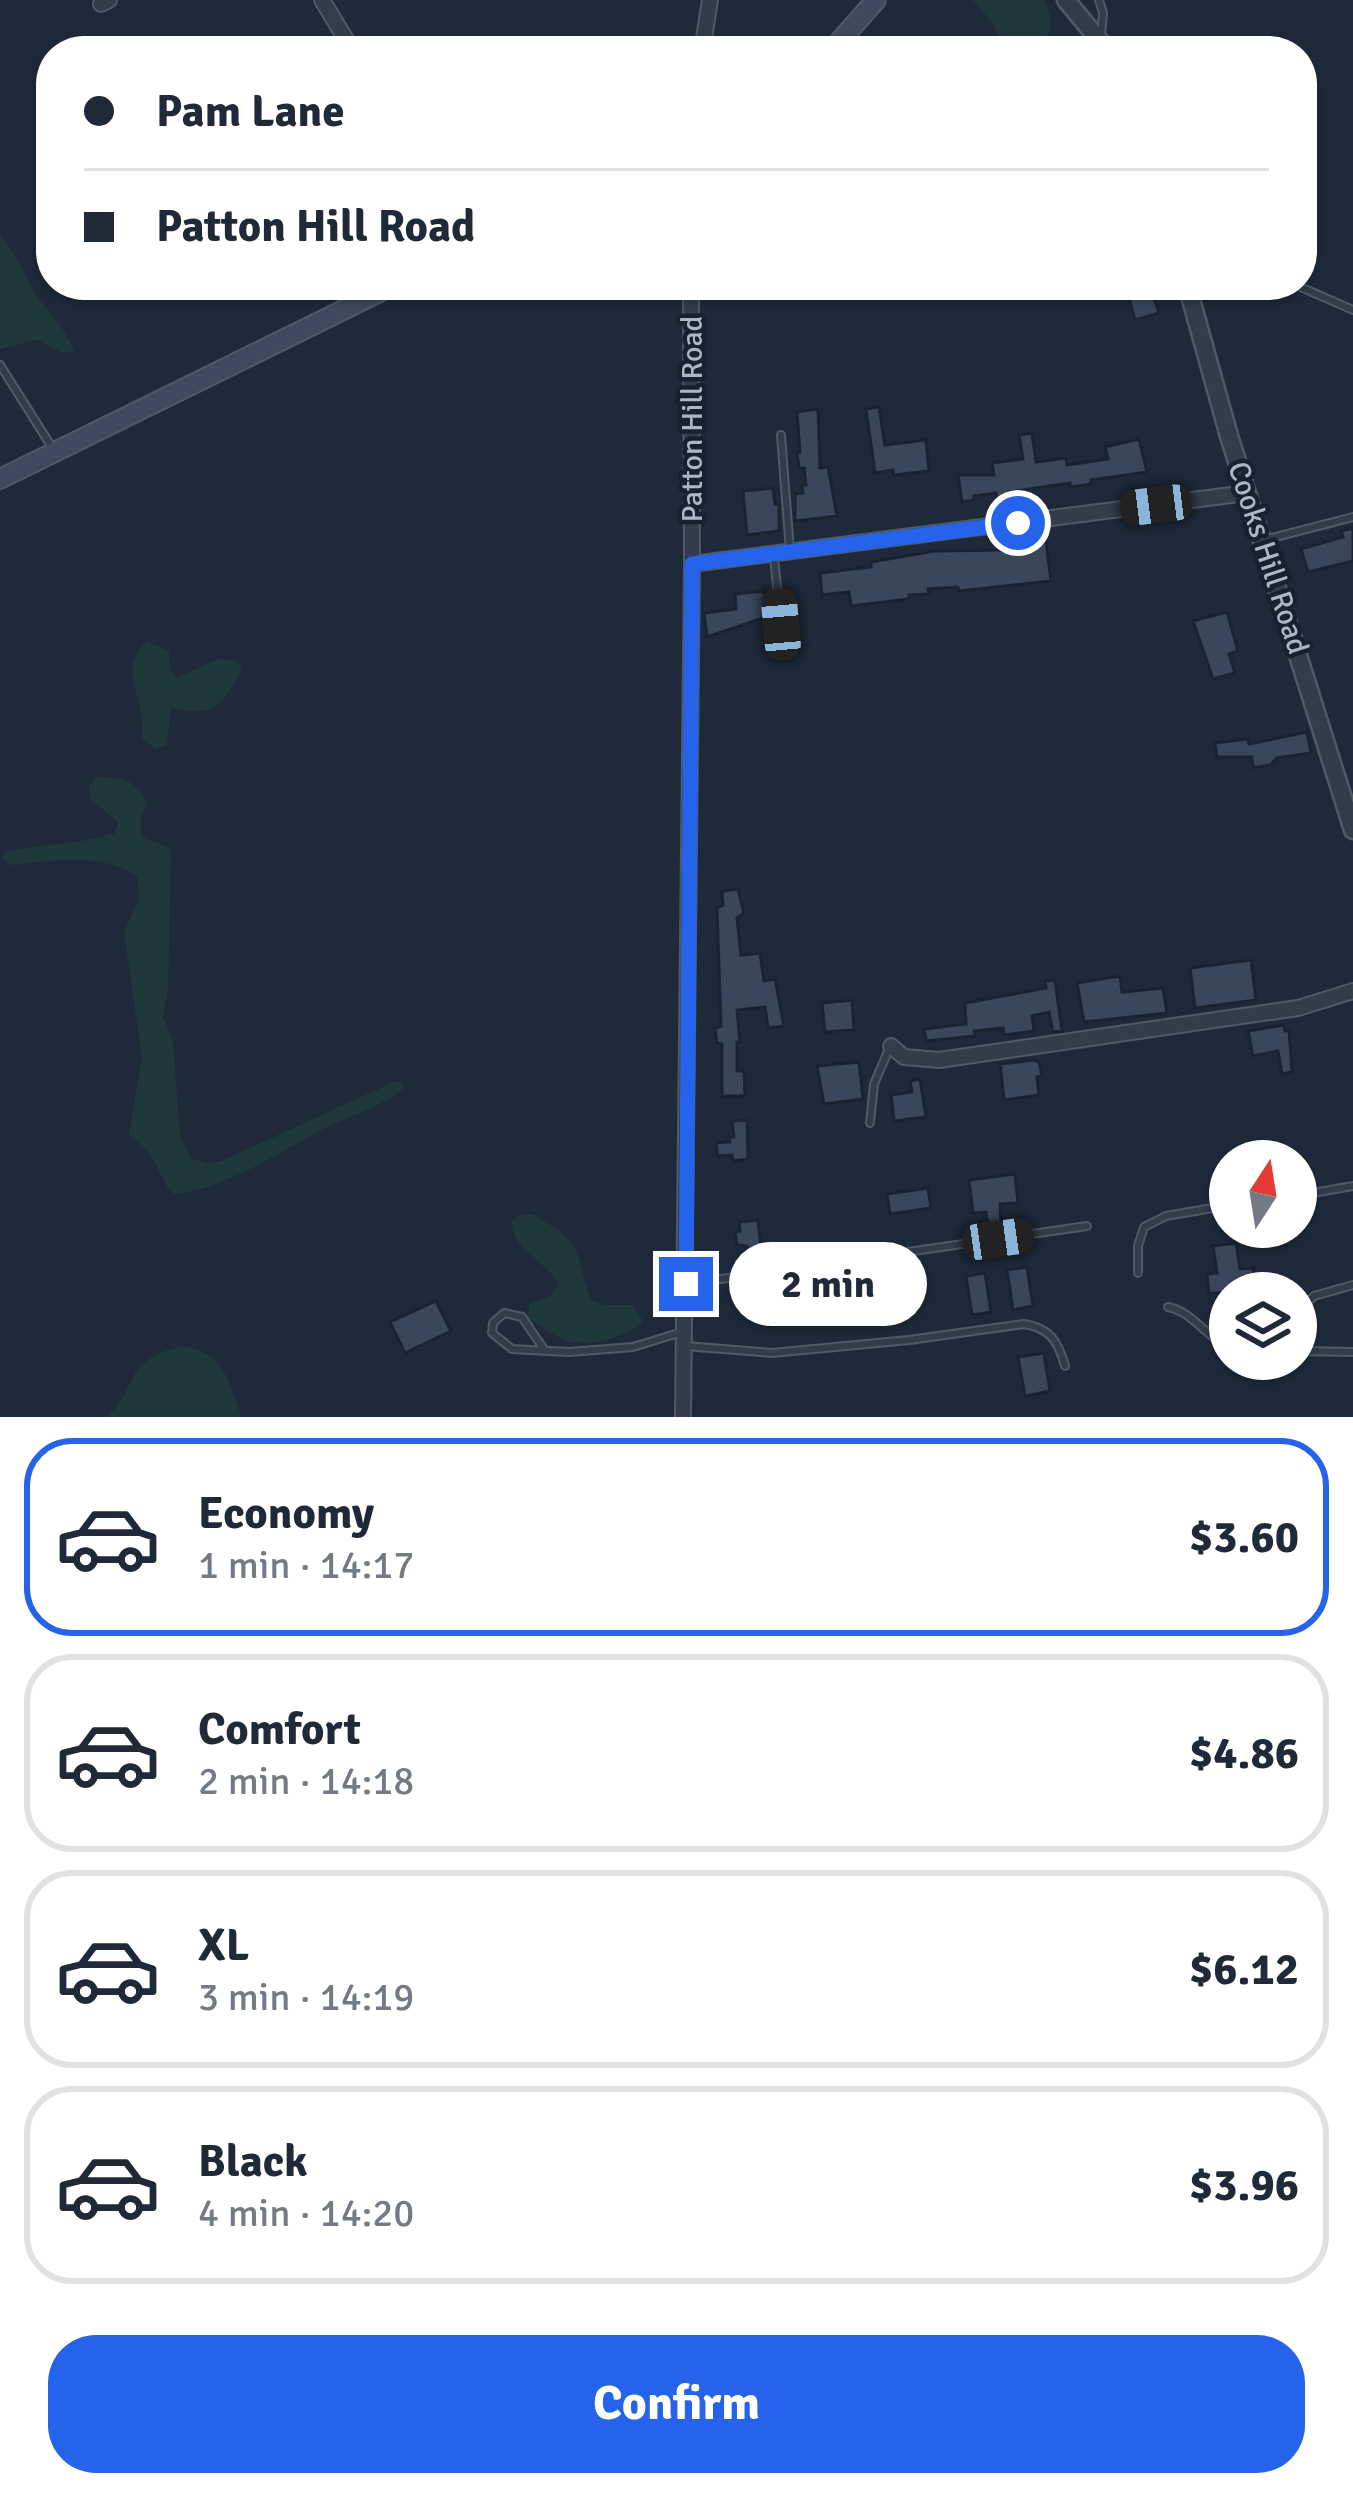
<!DOCTYPE html>
<html lang="en">
<head>
<meta charset="utf-8">
<style>
	:root { --surface:#fff; --page:#f6f6f7; --text:#1f2937; --muted:#747a83; --line:#e0e1e3; --accent:#2563eb }
	body { margin:0; font-family:Signika,sans-serif; background:var(--page); color:var(--text); height:100vh; display:flex; flex-direction:column; font-size:45px; white-space:nowrap }
	* { box-sizing:border-box; margin:0 }
	p { font-size:39px; color:var(--muted) }
	.icon { flex:none; width:66px; height:66px; fill:none; stroke:currentColor; stroke-width:2; stroke-linecap:round; stroke-linejoin:round }
	.map { position:relative; height:1417px; overflow:hidden }
	.details { display:flex; flex-direction:column; background:var(--surface); flex:1 }
	.details>* { flex:none }
	.top-card { position:absolute; left:36px; top:36px; width:1281px; height:264px; border-radius:48px; box-shadow:0 3px 9px #0004; display:grid; align-content:center; height:264px; padding:0 48px; background:var(--surface) }
	.needle { width:78px; rotate:12deg }
	.tools { position:absolute; left:1209px; top:1140px; display:grid; gap:24px }
	.tools a { display:grid; place-items:center; width:108px; height:108px; border-radius:50%; background:var(--surface); box-shadow:0 3px 9px #0004; font-size:60px }
	.end { position:absolute; width:54px; height:54px; margin:-27px; border:15px solid #2563eb; background:#fff; box-shadow:0 0 0 6px #fff }
	.from { border-radius:50% }
	.bubble { position:absolute; height:84px; border-radius:42px; background:var(--surface); box-shadow:0 3px 9px #0004; font-size:39px; font-weight:700; line-height:84px; text-align:center }
	.car { position:absolute; width:36px; height:72px; margin:-36px -18px; border-radius:15px; box-shadow:0 0 9px 3px #0007; background:linear-gradient(#222 24%,#8ab4d8 0 40%,#222 0 76%,#8ab4d8 0 86%,#222 0) }
	.top-card b { display:flex; align-items:center; gap:42px; height:114px; font-size:45px }
	.top-card b+b { border-top:3px solid var(--line) }
	.top-card i { width:30px; height:30px; background:var(--text) }
	ul { padding:21px 0 0; list-style:none }
	li { display:flex; align-items:center; gap:36px; height:198px; margin:0 24px 18px; padding:0 24px; border:6px solid var(--line); border-radius:48px }
	li div { flex:1 }
	li b { display:block; font-size:45px }
	li em { font-style:normal; font-weight:700 }
	li.on { border-color:var(--accent) }
	li>.icon { width:108px; height:108px; stroke-width:1.5 }
	.primary-button { display:flex; gap:24px; margin-top:auto; padding:24px 48px }
	.primary-button a { flex:1; height:138px; border-radius:48px; background:var(--accent); color:#fff; font-size:48px; font-weight:700; line-height:138px; text-align:center }
	.map>svg:first-child { display:block }
	.green { fill:#20373b }
	.building { fill:#3a475b; stroke:#1a2331; stroke-width:3 }
	.lines { fill:none; stroke-linecap:round; stroke-linejoin:round }
	.service-casing { stroke:#505968; stroke-width:10 }
	.minor-casing { stroke:#505968; stroke-width:18 }
	.tertiary-casing { stroke:#505968; stroke-width:21 }
	.secondary-casing { stroke:#505968; stroke-width:22 }
	.service { stroke:#323c4a; stroke-width:6 }
	.minor { stroke:#323c4a; stroke-width:14 }
	.tertiary { stroke:#323c4a; stroke-width:16 }
	.secondary { stroke:#404a5e; stroke-width:18 }
	.route { stroke:#2563eb; stroke-width:15 }
	.labels { text-anchor:middle; dominant-baseline:central; stroke-width:9; stroke-linejoin:round; paint-order:stroke }
	.street-label { font-size:30px; fill:#acb6c7; stroke:#18212f }
</style>
</head>
<body>
<div class="map">
<svg width="1353" height="1417" viewBox="0 0 1353 1417">
	<rect width="100%" height="100%" fill="#1e2a3a"/>
	<g class="green">
		<path d="M 973,0 L 1044,0 C 1054,19 1053,34 1039,51 L 1003,51 L 994,25 Z"/>
		<path d="M 0,235 C 18,255 22,273 36,294 C 48,314 68,329 74,352 L 62,353 L 37,340 L 0,349 Z"/>
		<path d="M 147,641 L 169,651 L 169,669 L 177,678 L 217,659 L 235,660 L 242,669 C 222,708 214,717 171,708 L 167,745 L 156,749 L 142,738 C 147,695 115,671 147,641 Z"/>
		<path d="M 95,777 C 119,778 136,778 147,802 L 140,821 L 142,837 L 171,849 L 168,990 L 163,1016 L 173,1041 L 180,1135 L 190,1158 L 208,1164 L 221,1161 L 396,1081 L 403,1083 L 403,1089 C 377,1110 348,1116 319,1131 C 275,1155 225,1189 174,1194 L 169,1190 L 150,1154 L 129,1135 L 142,1058 L 124,932 L 139,899 L 137,876 C 101,852 52,861 10,865 L 2,858 L 5,852 C 41,843 79,845 115,833 L 118,822 L 90,799 L 89,787 Z"/>
		<path d="M 532,1214 C 587,1245 572,1247 591,1299 L 604,1305 L 633,1305 L 643,1321 C 627,1336 592,1348 570,1342 C 556,1338 539,1325 527,1318 L 530,1304 L 550,1296 L 559,1285 C 547,1260 511,1251 512,1221 L 521,1215 Z"/>
		<path d="M 182,1346 C 226,1352 227,1380 242,1417 L 107,1417 C 144,1378 121,1362 182,1346 Z"/>
	</g>
	<g class="building">
		<polygon points="1125,285 1150,285 1159,313 1135,320"/>
		<polygon points="879,407 885,445 926,440 929,471 894,475 893,470 875,473 866,409"/>
		<polygon points="818,409 820,468 828,467 837,516 795,521 795,494 803,493 802,485 806,485 804,468 799,468 797,453 800,452 797,412"/>
		<polygon points="1032,433 1036,462 1066,458 1067,465 1108,459 1105,447 1139,439 1147,472 1091,480 1091,484 1070,487 1070,483 1009,492 1010,496 997,497 996,493 974,496 974,500 962,502 958,475 994,475 992,463 1023,459 1019,435"/>
		<polygon points="773,488 775,504 779,504 779,531 747,535 743,491"/>
		<polygon points="1353,528 1353,561 1308,572 1301,549 1343,537 1341,531"/>
		<polygon points="1046,541 1051,581 959,591 958,587 928,589 929,594 909,595 909,599 851,606 849,592 822,595 820,573 871,567 871,562 935,551 1011,550 1010,545"/>
		<polygon points="764,591 766,617 707,637 704,613 736,609 735,594"/>
		<polygon points="1227,612 1238,651 1229,654 1235,673 1213,679 1193,621"/>
		<polygon points="1307,732 1311,753 1277,758 1270,765 1253,768 1252,757 1217,757 1215,743 1248,739 1249,744"/>
		<polygon points="738,889 744,913 737,918 741,955 760,953 764,981 775,979 784,1026 768,1028 765,1007 737,1010 740,1042 737,1042 737,1071 744,1071 745,1096 722,1096 722,1044 717,1043 715,1029 721,1026 717,908 723,905 722,891"/>
		<polygon points="1251,960 1256,1000 1195,1008 1190,968"/>
		<polygon points="1120,976 1122,992 1163,988 1167,1013 1084,1022 1077,983"/>
		<polygon points="1055,980 1062,1031 1053,1032 1049,1012 1032,1016 1034,1031 1004,1035 1003,1028 974,1031 975,1036 926,1041 924,1029 966,1024 965,1003 1046,988 1045,981"/>
		<polygon points="852,1000 854,1030 825,1032 822,1003"/>
		<polygon points="1284,1025 1285,1031 1289,1030 1292,1072 1282,1074 1278,1051 1253,1056 1248,1031"/>
		<polygon points="1034,1060 1039,1062 1042,1076 1037,1077 1039,1095 1004,1100 1000,1064"/>
		<polygon points="859,1062 863,1099 824,1104 817,1066"/>
		<polygon points="920,1079 926,1117 894,1121 891,1095 912,1092 910,1081"/>
		<polygon points="747,1120 748,1159 733,1161 732,1155 718,1156 716,1143 730,1142 729,1137 734,1137 732,1121"/>
		<polygon points="1015,1174 1018,1203 1000,1204 1001,1223 988,1225 986,1212 973,1213 969,1180"/>
		<polygon points="928,1188 931,1208 890,1214 887,1194"/>
		<polygon points="758,1220 763,1263 749,1265 747,1246 737,1245 735,1232 740,1231 739,1222"/>
		<polygon points="1236,1243 1240,1269 1253,1268 1256,1288 1209,1294 1207,1274 1217,1273 1213,1246"/>
		<polygon points="1027,1267 1033,1306 1013,1310 1007,1270"/>
		<polygon points="985,1273 991,1312 972,1315 966,1276"/>
		<polygon points="809,1274 810,1287 842,1284 843,1298 812,1302 813,1308 792,1311 788,1279"/>
		<polygon points="436,1301 451,1331 405,1353 390,1322"/>
		<polygon points="1044,1353 1050,1391 1025,1396 1018,1357"/>
	</g>
	<g class="lines">
		<defs>
			<g id="service">
				<polyline points="1099,0 1103,13 1101,36"/>
				<polyline points="1296,285 1353,310"/>
				<polyline points="0,365 53,449"/>
				<polyline points="781,435 790,551"/>
				<polyline points="1268,539 1353,517"/>
				<polyline points="774,558 781,624"/>
				<polyline points="870,1123 874,1084 889,1049"/>
				<polyline points="1296,1196 1353,1186"/>
				<polyline points="1138,1273 1138,1246 1144,1227 1166,1216 1230,1205"/>
				<polyline points="686,1284 1087,1226"/>
				<path d="M 1168,1307 C 1194,1312 1205,1338 1230,1346"/>
				<polyline points="1296,1314 1314,1296 1353,1285"/>
				<path d="M 685,1346 L 772,1353 L 909,1340 L 1024,1324 C 1050,1328 1058,1341 1065,1366"/>
				<polyline points="543,1348 522,1317 504,1313 493,1323 492,1333 512,1349 569,1352 633,1347 682,1332"/>
				<polyline points="1296,1351 1353,1352"/>
			</g>
			<g id="minor">
				<polyline points="322,0 353,51"/>
				<polyline points="101,4 109,0"/>
				<polyline points="702,51 710,0"/>
				<polyline points="692,564 1247,493"/>
				<polyline points="891,1046 904,1057 939,1060 1298,1008 1353,991"/>
				<polyline points="683,1417 692,564 691,285"/>
			</g>
			<g id="tertiary">
				<polyline points="1066,0 1108,51"/>
				<polyline points="1187,285 1229,436 1353,830"/>
			</g>
			<g id="secondary">
				<polyline points="831,51 876,0"/>
				<polyline points="0,479 394,285"/>
			</g>
		</defs>
		<use href="#service" class="service-casing"/>
		<use href="#minor" class="minor-casing"/>
		<use href="#tertiary" class="tertiary-casing"/>
		<use href="#secondary" class="secondary-casing"/>
		<use href="#service" class="service"/>
		<use href="#minor" class="minor"/>
		<use href="#tertiary" class="tertiary"/>
		<use href="#secondary" class="secondary"/>
	</g>
	<g class="lines">
		<polyline class="route" points="686,1284 692,564 1018,523"/>
	</g>
	<g class="labels">
		<g class="street-label">
			<text transform="translate(692 419) rotate(-90)">Patton Hill Road</text>
			<text transform="translate(1268 558) rotate(72)">Cooks Hill Road</text>
		</g>
	</g>
</svg>
<div class="tools">
<a><svg class="needle" viewBox="-14 -14 28 28"><path d="M0-13l5 13h-10z" fill="#e53935"/><path d="M0 13l5-13h-10z" fill="#747a83"/></svg></a>
<a><svg class="icon" aria-label="layers" viewBox="0 0 24 24"><path d="M12 4l9 5-9 5-9-5zM3 14l9 5 9-5"/></svg></a>
</div>
<i class="end from" style="left:1018px;top:523px"></i>
<i class="end" style="left:686px;top:1284px"></i>
<div class="bubble" style="left:729px;top:1242px;width:198px">2 min</div>
<i class="car" style="left:1156px;top:505px;rotate:263deg"></i>
<i class="car" style="left:781px;top:624px;rotate:355deg"></i>
<i class="car" style="left:998px;top:1239px;rotate:82deg"></i>
<div class="top-card">
<b><i class="from"></i>Pam Lane</b>
<b><i></i>Patton Hill Road</b>
</div>
</div>
<section class="details">
<ul>
<li class="on"><svg class="icon" aria-label="car" viewBox="0 0 24 24"><path d="M5 17H2v-5l4-1 3-4h7l3 4 3 1v5h-3M9 17h6M6 11h13"/><circle cx="7" cy="17" r="2"/><circle cx="17" cy="17" r="2"/></svg><div><b>Economy</b><p>1 min · 14:17</p></div><em>$3.60</em></li>
<li><svg class="icon" aria-label="car" viewBox="0 0 24 24"><path d="M5 17H2v-5l4-1 3-4h7l3 4 3 1v5h-3M9 17h6M6 11h13"/><circle cx="7" cy="17" r="2"/><circle cx="17" cy="17" r="2"/></svg><div><b>Comfort</b><p>2 min · 14:18</p></div><em>$4.86</em></li>
<li><svg class="icon" aria-label="car" viewBox="0 0 24 24"><path d="M5 17H2v-5l4-1 3-4h7l3 4 3 1v5h-3M9 17h6M6 11h13"/><circle cx="7" cy="17" r="2"/><circle cx="17" cy="17" r="2"/></svg><div><b>XL</b><p>3 min · 14:19</p></div><em>$6.12</em></li>
<li><svg class="icon" aria-label="car" viewBox="0 0 24 24"><path d="M5 17H2v-5l4-1 3-4h7l3 4 3 1v5h-3M9 17h6M6 11h13"/><circle cx="7" cy="17" r="2"/><circle cx="17" cy="17" r="2"/></svg><div><b>Black</b><p>4 min · 14:20</p></div><em>$3.96</em></li>
</ul>
<div class="primary-button"><a>Confirm</a></div>
</section>
</body>
</html>
